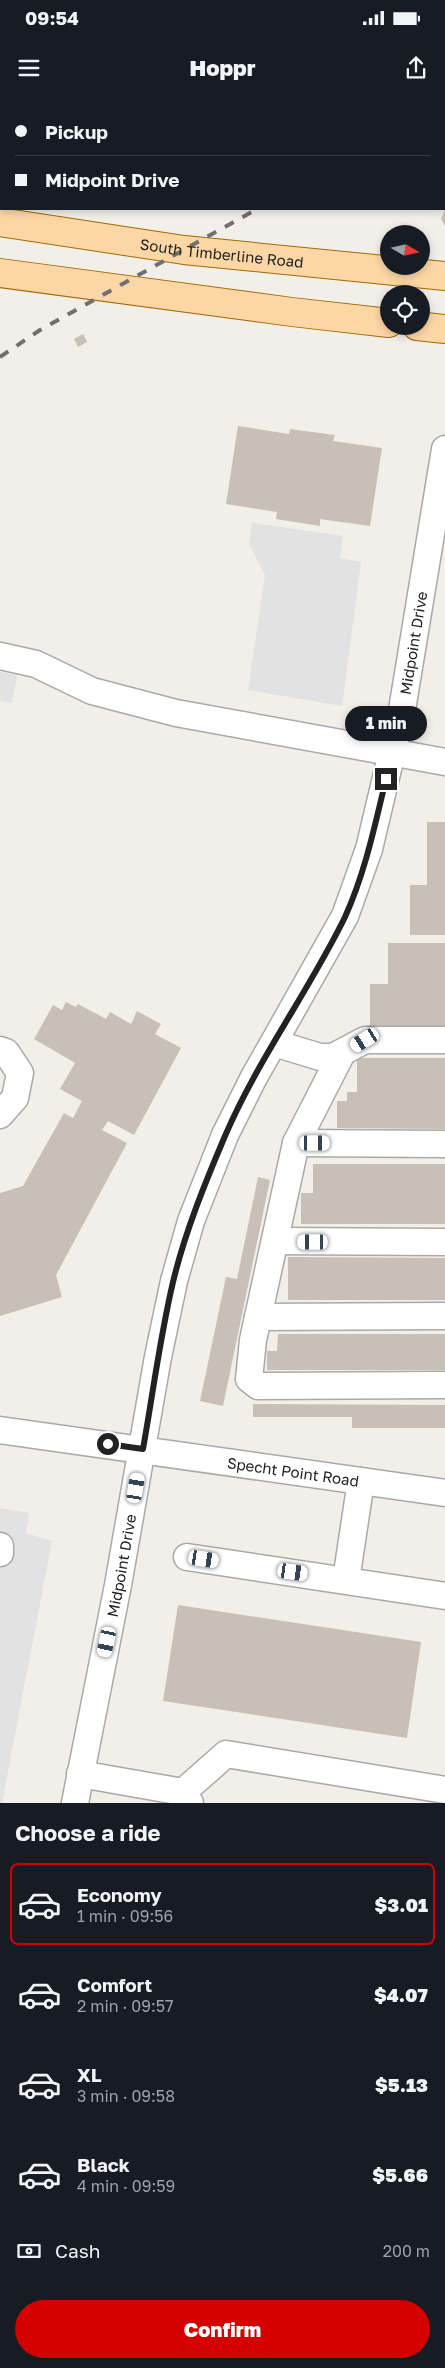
<!DOCTYPE html>
<html lang="en">
<head>
<meta charset="utf-8">
<style>
	:root { --surface:#171b24; --page:#242831; --text:#f1f3f6; --muted:#9ea1a6; --line:#363941; --accent:#d40000 }
	body { margin:0; font-family:"Golos Text",sans-serif; background:var(--page); color:var(--text); height:100vh; display:flex; flex-direction:column; font-size:19px; white-space:nowrap }
	* { box-sizing:border-box; margin:0 }
	p { font-size:16px; color:var(--muted) }
	.icon { flex:none; width:28px; height:28px; fill:none; stroke:currentColor; stroke-width:2; stroke-linecap:round; stroke-linejoin:round }
	.map { position:relative; height:1703px; overflow:hidden }
	.details { display:flex; flex-direction:column; background:var(--surface); flex:1 }
	.details>* { flex:none }
	.hud { position:absolute; left:0px; top:0px; width:445px; height:110px; box-shadow:0 2px 8px #0003; display:grid; align-content:center; height:110px; padding:0 15px; background:var(--surface) }
	.needle { width:32px; rotate:99deg }
	.tools { position:absolute; left:380px; top:125px; display:grid; gap:10px }
	.tools a { display:grid; place-items:center; width:50px; height:50px; border-radius:50%; background:var(--surface); box-shadow:0 2px 8px #0003; font-size:25px }
	.end { position:absolute; width:22px; height:22px; margin:-11px; border:6px solid #222; background:#fff; box-shadow:0 0 0 2px #fff }
	.from { border-radius:50% }
	.bubble { position:absolute; height:35px; border-radius:18px; background:var(--surface); box-shadow:0 2px 8px #0003; font-size:16px; font-weight:800; line-height:35px; text-align:center }
	.car { position:absolute; width:15px; height:30px; margin:-15px -8px; border-radius:6px; box-shadow:0 0 4px 1px #0007; background:linear-gradient(#fff 24%,#345 0 40%,#fff 0 76%,#345 0 86%,#fff 0) }
	.hud b { display:flex; align-items:center; gap:18px; height:48px; font-size:19px }
	.hud b+b { border-top:1px solid var(--line) }
	.hud i { width:12px; height:12px; background:var(--text) }
	ul { padding:0; list-style:none }
	li { display:flex; align-items:center; gap:15px; height:82px; margin:0 10px 8px; padding:0 5px; border:2px solid transparent; border-radius:8px }
	li div { flex:1 }
	li b { display:block; font-size:19px }
	li em { font-style:normal; font-weight:800 }
	li.on { border-color:var(--accent) }
	li>.icon { width:45px; height:45px; stroke-width:1.5 }
	h2 { padding:0 15px; font-size:22px; line-height:60px }
	.pay { display:flex; align-items:center; gap:12px; height:55px; padding:0 15px; font-size:19px }
	.pay p { margin-inline-start:auto }
	.button { display:flex; gap:10px; margin-top:auto; padding:10px 15px }
	.button a { flex:1; height:58px; border-radius:30px; background:var(--accent); color:#fff; font-size:20px; font-weight:800; line-height:58px; text-align:center }
	.status { display:flex; justify-content:space-between; align-items:center; height:35px; padding:0 25px; background:var(--surface); direction:ltr }
	.status svg { height:14px; fill:currentColor }
	header { display:flex; justify-content:space-between; align-items:center; height:65px; padding:0 15px; background:var(--surface); font-size:22px; font-weight:800 }
	.map>svg:first-child { display:block }
	.parking { fill:#e2e2e2 }
	.building { fill:#c7bfb8 }
	.lines { fill:none; stroke-linecap:round; stroke-linejoin:round }
	.minor-casing { stroke:#a9a9a9; stroke-width:29 }
	.major-casing { stroke:#a06b00; stroke-width:30 }
	.minor { stroke:#fff; stroke-width:26 }
	.major { stroke:#fcd6a4; stroke-width:28 }
	.rail { stroke:#707070; stroke-width:4; stroke-dasharray:10 10; stroke-linecap:butt }
	.route { stroke:#222; stroke-width:6 }
	.labels { text-anchor:middle; dominant-baseline:central; stroke-width:4; stroke-linejoin:round; paint-order:stroke }
	.street-label { font-size:15px; fill:#222; stroke:#fff }
</style>
</head>
<body>
<div class="status"><b>09:54</b><svg viewBox="0 0 49 12"><path d="M0 12V9h3v3zM5 12V6h3v6zM10 12V3h3v9zM15 12V0h3v12zM26 1h20v11H26zM47 4h2v5h-2z"/></svg></div>
<header><svg class="icon" aria-label="menu" viewBox="0 0 24 24"><path d="M4 6h16M4 12h16M4 18h16"/></svg>Hoppr<svg class="icon" aria-label="share" viewBox="0 0 24 24"><path d="M12 15V3M7 8l5-5 5 5M5 13v7h14v-7"/></svg></header>
<div class="map">
<svg width="445" height="1703" viewBox="0 0 445 1703">
	<rect width="100%" height="100%" fill="#f2efe9"/>
	<g class="parking">
		<polygon points="252,423 343,436 340,458 361,462 342,606 248,590 265,475 249,444"/>
		<polygon points="0,572 17,575 12,603 0,601"/>
		<polygon points="0,1408 29,1413 26,1433 52,1441 2,1703 0,1703"/>
	</g>
	<g class="building">
		<polygon points="445,109 445,126 441,119"/>
		<polygon points="83,234 87,242 78,247 74,239"/>
		<polygon points="238,326 289,334 290,329 335,335 333,341 382,348 370,426 320,419 320,426 276,419 277,412 226,404"/>
		<polygon points="427,722 445,722 445,835 410,835 410,785 427,785"/>
		<polygon points="388,843 445,843 445,926 370,926 370,884 388,884"/>
		<polygon points="66,902 76,907 78,904 106,919 110,912 131,924 137,911 161,924 155,934 181,948 134,1035 108,1021 102,1030 127,1043 56,1175 62,1197 0,1216 0,1093 23,1086 64,1013 73,1018 82,1001 60,989 75,963 34,939 53,905 62,910"/>
		<polygon points="357,958 445,958 445,1029 337,1028 337,1001 347,1001 347,992 357,992"/>
		<polygon points="313,1064 445,1064 445,1124 301,1124 301,1093 313,1093"/>
		<polygon points="258,1077 270,1080 223,1306 200,1301 226,1177 237,1179"/>
		<polygon points="288,1157 445,1158 445,1200 288,1200"/>
		<polygon points="278,1234 445,1234 445,1270 267,1270 267,1251 277,1251"/>
		<polygon points="253,1304 445,1305 445,1328 352,1328 352,1317 253,1317"/>
		<polygon points="178,1505 421,1542 407,1638 163,1601"/>
	</g>
	<g class="lines">
		<defs>
			<g id="minor">
				<polyline points="0,556 36,564 92,591 176,613 445,662"/>
				<polyline points="274,943 320,957 333,957 365,940 445,940"/>
				<polyline points="0,950 6,952 20,973 15,998 0,1015"/>
				<polyline points="341,955 296,1043 253,1240 249,1279 258,1286 445,1285"/>
				<polyline points="296,1043 445,1044"/>
				<polyline points="275,1141 445,1142"/>
				<polyline points="258,1217 445,1216"/>
				<path id="s1" d="M 0,1330 L 445,1393"/>
				<polyline points="0,1446 0,1453"/>
				<polyline points="187,1457 445,1496"/>
				<polyline points="346,1480 361,1381"/>
				<polyline points="80,1674 183,1692 190,1703"/>
				<polyline points="183,1692 226,1654 445,1690"/>
				<path id="s2" d="M 75,1703 L 118,1485 L 158,1257 L 174,1181 L 191,1121 L 225,1035 L 253,979 L 345,816 L 369,749 L 402,610 L 445,349"/>
			</g>
			<g id="major">
				<path id="s3" d="M 0,122 L 184,150 L 445,176"/>
				<polyline points="0,173 292,212 389,223"/>
				<polyline points="417,226 445,229"/>
			</g>
		</defs>
		<use href="#minor" class="minor-casing"/>
		<use href="#major" class="major-casing"/>
		<use href="#minor" class="minor"/>
		<use href="#major" class="major"/>
		<g class="rail">
			<polyline points="444,14 445,14"/>
			<polyline points="0,257 40,230 257,109"/>
		</g>
	</g>
	<g class="lines">
		<path class="route" d="M 108,1344 L 143,1349 C 153,1293 160,1237 173,1182 C 185,1132 205,1083 225,1036 C 258,959 309,891 345,817 C 365,773 375,725 386,679"/>
	</g>
	<g class="labels">
		<g class="street-label">
			<text stroke="none"><textPath href="#s3" startOffset="224">South Timberline Road</textPath></text>
			<text stroke="none"><textPath href="#s2" startOffset="1218">Midpoint Drive</textPath></text>
			<text stroke="none"><textPath href="#s1" startOffset="296">Specht Point Road</textPath></text>
			<text stroke="none"><textPath href="#s2" startOffset="242">Midpoint Drive</textPath></text>
		</g>
	</g>
</svg>
<div class="tools">
<a><svg class="needle" viewBox="-14 -14 28 28"><path d="M0-13l5 13h-10z" fill="#e53935"/><path d="M0 13l5-13h-10z" fill="#9ea1a6"/></svg></a>
<a><svg class="icon" aria-label="locate" viewBox="0 0 24 24"><circle cx="12" cy="12" r="6"/><path d="M12 2v4M12 18v4M2 12h4M18 12h4"/></svg></a>
</div>
<i class="end from" style="left:108px;top:1344px"></i>
<i class="end" style="left:386px;top:679px"></i>
<div class="bubble" style="left:345px;top:606px;width:82px">1 min</div>
<i class="car" style="left:365px;top:940px;rotate:239deg"></i>
<i class="car" style="left:315px;top:1043px;rotate:90deg"></i>
<i class="car" style="left:313px;top:1142px;rotate:270deg"></i>
<i class="car" style="left:136px;top:1388px;rotate:10deg"></i>
<i class="car" style="left:204px;top:1459px;rotate:99deg"></i>
<i class="car" style="left:293px;top:1472px;rotate:98deg"></i>
<i class="car" style="left:107px;top:1542px;rotate:192deg"></i>
<div class="hud">
<b><i class="from"></i>Pickup</b>
<b><i></i>Midpoint Drive</b>
</div>
</div>
<section class="details">
<h2>Choose a ride</h2>
<ul>
<li class="on"><svg class="icon" aria-label="car" viewBox="0 0 24 24"><path d="M5 17H2v-5l4-1 3-4h7l3 4 3 1v5h-3M9 17h6M6 11h13"/><circle cx="7" cy="17" r="2"/><circle cx="17" cy="17" r="2"/></svg><div><b>Economy</b><p>1 min · 09:56</p></div><em>$3.01</em></li>
<li><svg class="icon" aria-label="car" viewBox="0 0 24 24"><path d="M5 17H2v-5l4-1 3-4h7l3 4 3 1v5h-3M9 17h6M6 11h13"/><circle cx="7" cy="17" r="2"/><circle cx="17" cy="17" r="2"/></svg><div><b>Comfort</b><p>2 min · 09:57</p></div><em>$4.07</em></li>
<li><svg class="icon" aria-label="car" viewBox="0 0 24 24"><path d="M5 17H2v-5l4-1 3-4h7l3 4 3 1v5h-3M9 17h6M6 11h13"/><circle cx="7" cy="17" r="2"/><circle cx="17" cy="17" r="2"/></svg><div><b>XL</b><p>3 min · 09:58</p></div><em>$5.13</em></li>
<li><svg class="icon" aria-label="car" viewBox="0 0 24 24"><path d="M5 17H2v-5l4-1 3-4h7l3 4 3 1v5h-3M9 17h6M6 11h13"/><circle cx="7" cy="17" r="2"/><circle cx="17" cy="17" r="2"/></svg><div><b>Black</b><p>4 min · 09:59</p></div><em>$5.66</em></li>
</ul>
<div class="pay"><svg class="icon" aria-label="cash" viewBox="0 0 24 24"><path d="M3 7h18v10H3z"/><circle cx="12" cy="12" r="2"/></svg>Cash<p>200 m</p></div>
<div class="button"><a>Confirm</a></div>
</section>
</body>
</html>
